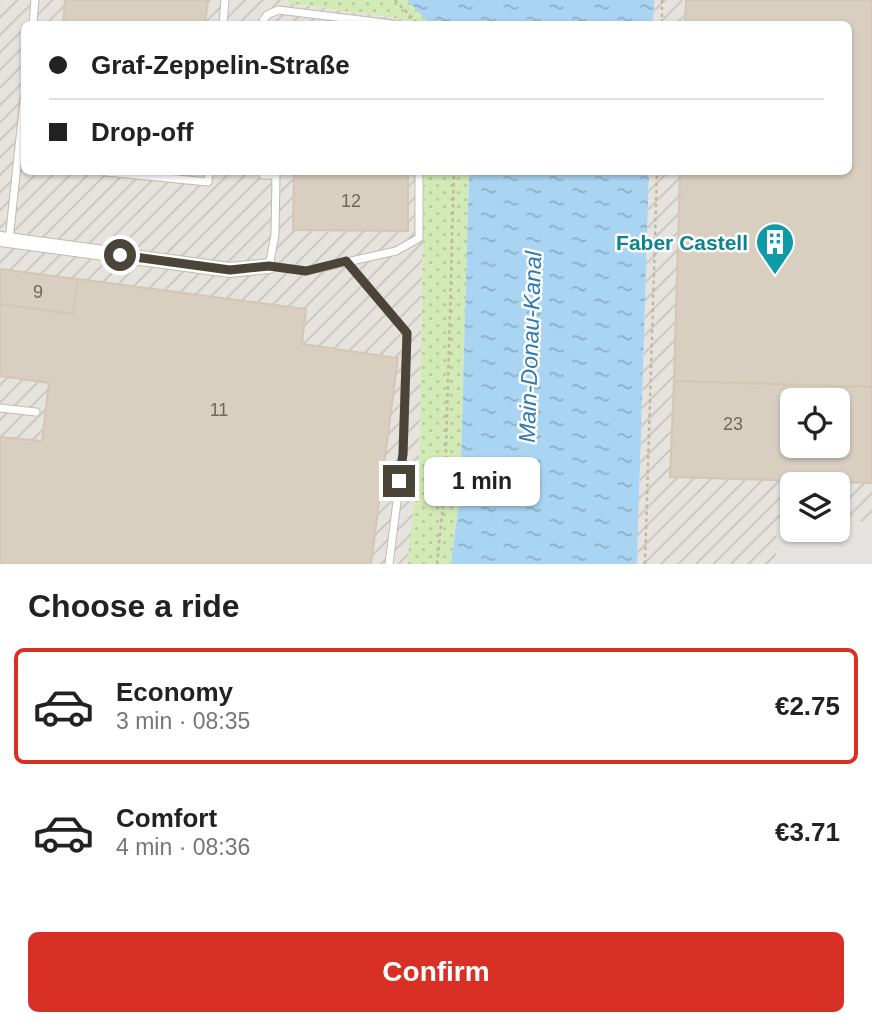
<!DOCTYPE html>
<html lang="en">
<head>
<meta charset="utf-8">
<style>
	:root { --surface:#fff; --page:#f2f2f2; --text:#222; --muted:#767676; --line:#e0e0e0; --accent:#d93025 }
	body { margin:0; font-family:Helvetica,sans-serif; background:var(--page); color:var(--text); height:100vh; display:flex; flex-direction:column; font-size:26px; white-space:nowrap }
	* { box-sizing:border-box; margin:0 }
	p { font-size:23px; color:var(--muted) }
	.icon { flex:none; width:38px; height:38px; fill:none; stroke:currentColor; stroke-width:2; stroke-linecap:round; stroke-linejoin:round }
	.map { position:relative; height:564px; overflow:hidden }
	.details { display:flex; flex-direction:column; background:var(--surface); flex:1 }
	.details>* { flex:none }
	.guide { position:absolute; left:21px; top:21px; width:831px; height:154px; border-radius:10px; box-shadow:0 2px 5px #0004; display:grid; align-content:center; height:154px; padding:0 28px; background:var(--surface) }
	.fabs { position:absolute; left:780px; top:388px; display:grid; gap:14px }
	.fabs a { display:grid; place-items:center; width:70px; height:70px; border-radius:10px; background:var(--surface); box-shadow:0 2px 5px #0004; font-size:35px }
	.end { position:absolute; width:32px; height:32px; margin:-16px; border:9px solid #4b4439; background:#fff; box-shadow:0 0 0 4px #fff }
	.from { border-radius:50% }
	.bubble { position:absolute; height:49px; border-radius:10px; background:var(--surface); box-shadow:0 2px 5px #0004; font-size:23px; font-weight:800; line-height:49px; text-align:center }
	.guide b { display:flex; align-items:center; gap:24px; height:66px; font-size:26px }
	.guide b+b { border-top:2px solid var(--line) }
	.guide i { width:18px; height:18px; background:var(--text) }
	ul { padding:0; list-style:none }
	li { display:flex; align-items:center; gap:21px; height:116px; margin:0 14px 10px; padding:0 14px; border:4px solid transparent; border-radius:10px }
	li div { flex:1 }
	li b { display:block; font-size:26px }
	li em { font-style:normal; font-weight:800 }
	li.current { border-color:var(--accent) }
	li>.icon { width:63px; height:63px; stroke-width:1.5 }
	h2 { padding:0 28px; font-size:32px; line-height:84px }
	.cta { display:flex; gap:14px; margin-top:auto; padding:14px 28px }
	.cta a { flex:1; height:80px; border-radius:10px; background:var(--accent); color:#fff; font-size:28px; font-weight:800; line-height:80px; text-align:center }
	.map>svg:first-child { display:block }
	.industrial { fill:url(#industrial-furrows); fill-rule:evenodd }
	.grass { fill:url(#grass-dots) }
	.parking { fill:#e5e3e0 }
	.water { fill:url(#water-ripples) }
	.building { fill:#d8cfc1; stroke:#d3c7b4; stroke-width:2; fill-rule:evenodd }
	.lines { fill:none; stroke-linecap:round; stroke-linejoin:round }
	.lane-casing { stroke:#c2bbae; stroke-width:9 }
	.street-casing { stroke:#c2bbae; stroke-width:16 }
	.path { stroke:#c4b79f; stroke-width:2.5; stroke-dasharray:3.5 3.5; stroke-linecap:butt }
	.lane { stroke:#fff; stroke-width:7 }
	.street { stroke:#fff; stroke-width:14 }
	.route { stroke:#4b4439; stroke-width:9 }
	.labels { text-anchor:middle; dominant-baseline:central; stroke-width:5; stroke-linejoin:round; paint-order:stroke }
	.number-label { font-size:18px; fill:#6e675b }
	.culture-label { font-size:21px; font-weight:bold; fill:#0d838f; stroke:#fff; text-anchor:end }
	.water-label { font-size:23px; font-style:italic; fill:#2e7ab2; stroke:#fff }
</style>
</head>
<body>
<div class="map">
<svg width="872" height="564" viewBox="0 0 872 564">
	<defs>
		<pattern id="industrial-furrows" width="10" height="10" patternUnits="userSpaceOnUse" patternTransform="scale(1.75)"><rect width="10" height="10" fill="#e6e2dd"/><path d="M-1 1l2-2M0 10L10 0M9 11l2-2" fill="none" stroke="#c7c3be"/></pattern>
		<pattern id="grass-dots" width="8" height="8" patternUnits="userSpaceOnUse" patternTransform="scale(1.75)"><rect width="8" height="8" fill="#d2eab5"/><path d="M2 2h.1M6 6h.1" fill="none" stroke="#b6ca9c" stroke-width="1.8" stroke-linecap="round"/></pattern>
		<pattern id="water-ripples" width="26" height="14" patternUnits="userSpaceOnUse" patternTransform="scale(1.75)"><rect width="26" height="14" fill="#a9d4f2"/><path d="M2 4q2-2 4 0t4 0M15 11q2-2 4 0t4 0" fill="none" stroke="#8caec5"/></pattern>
	</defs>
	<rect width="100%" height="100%" fill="#f6f3ec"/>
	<g class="industrial">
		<polygon points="0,0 288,0 288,3 411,20 415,24 24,24 24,172 424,172 419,465 408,564 0,564"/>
		<path d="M 654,0 L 872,0 L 872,564 L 637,564 L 649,172 L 849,172 L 849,24 L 653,24 ZM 793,401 L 838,401 L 838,446 L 793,446 ZM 793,485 L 838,485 L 838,530 L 793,530 Z"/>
	</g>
	<g class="grass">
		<polygon points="288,0 407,0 430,24 415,24 410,20 288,3"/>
		<polygon points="424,172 469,172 460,494 451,564 407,564 419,465"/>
	</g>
	<polygon class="parking" points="777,519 793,520 793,530 838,530 838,521 872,522 872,564 776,564"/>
	<g class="water">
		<polygon points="407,0 654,0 653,24 430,24"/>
		<polygon points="469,172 649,172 637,564 451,564 460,494"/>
	</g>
	<g class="building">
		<polygon points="65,0 208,0 205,24 63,24"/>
		<polygon points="686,0 872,0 872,387 674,381 680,172 849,172 849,24 685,24"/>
		<polygon points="294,172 408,172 408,231 293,230"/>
		<polygon points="0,269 78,279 73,314 0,304"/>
		<polygon points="78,279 306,309 302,344 398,358 371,564 0,564 0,437 42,441 49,383 0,376 0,304 73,314"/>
		<path d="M 674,381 L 872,387 L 872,483 L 670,477 ZM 793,401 L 838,401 L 838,446 L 793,446 Z"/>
	</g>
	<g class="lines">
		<defs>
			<g id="lane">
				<polyline points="33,24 35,0"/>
				<polyline points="223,24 225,0"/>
				<polyline points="261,24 267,15 278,10 393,24"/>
				<polyline points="106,172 208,182 209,172"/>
				<polyline points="263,172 263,175 276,175 275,235 269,266 306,271 396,251 419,238 419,172"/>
				<polyline points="9,240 24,100"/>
				<polyline points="346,261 407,333 403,454 389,564"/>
				<polyline points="0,408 36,412"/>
			</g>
			<polyline id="street" points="0,239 230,270 269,266"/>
		</defs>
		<use href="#lane" class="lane-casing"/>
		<use href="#street" class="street-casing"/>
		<g class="path">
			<polyline points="395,0 418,24"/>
			<polyline points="662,24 662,0"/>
			<polyline points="437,564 445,485 454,172"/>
			<polyline points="645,564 657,172"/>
		</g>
		<use href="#lane" class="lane"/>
		<use href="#street" class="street"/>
	</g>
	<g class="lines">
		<polyline class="route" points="120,255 230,270 269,266 306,271 346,261 407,333 403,454 399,481"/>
	</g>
	<defs>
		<symbol id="building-pin" viewBox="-11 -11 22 30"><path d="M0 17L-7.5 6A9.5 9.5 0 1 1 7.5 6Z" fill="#0f9aa8" stroke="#fff"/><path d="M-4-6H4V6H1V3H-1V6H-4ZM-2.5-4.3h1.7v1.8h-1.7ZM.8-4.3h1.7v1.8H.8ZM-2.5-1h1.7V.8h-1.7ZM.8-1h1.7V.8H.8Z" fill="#fff"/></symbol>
	</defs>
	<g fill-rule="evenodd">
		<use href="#building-pin" x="753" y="220" width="44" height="60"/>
	</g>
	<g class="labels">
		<g class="number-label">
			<text x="351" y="201">12</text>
			<text x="38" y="292">9</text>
			<text x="219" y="410">11</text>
			<text x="733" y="424">23</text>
		</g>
		<g class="culture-label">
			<text x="748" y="242">Faber Castell</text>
		</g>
		<g class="water-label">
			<text transform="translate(530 347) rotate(-88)">Main-Donau-Kanal</text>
		</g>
	</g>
</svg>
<div class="fabs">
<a><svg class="icon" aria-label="locate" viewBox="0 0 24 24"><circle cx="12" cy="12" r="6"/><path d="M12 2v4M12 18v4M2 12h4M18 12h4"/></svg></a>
<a><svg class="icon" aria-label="layers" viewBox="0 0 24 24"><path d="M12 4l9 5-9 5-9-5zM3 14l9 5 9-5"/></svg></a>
</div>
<i class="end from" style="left:120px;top:255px"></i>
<i class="end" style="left:399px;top:481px"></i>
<div class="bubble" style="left:424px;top:457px;width:116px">1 min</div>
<div class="guide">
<b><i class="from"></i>Graf-Zeppelin-Straße</b>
<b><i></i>Drop-off</b>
</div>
</div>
<section class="details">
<h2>Choose a ride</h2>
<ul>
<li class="current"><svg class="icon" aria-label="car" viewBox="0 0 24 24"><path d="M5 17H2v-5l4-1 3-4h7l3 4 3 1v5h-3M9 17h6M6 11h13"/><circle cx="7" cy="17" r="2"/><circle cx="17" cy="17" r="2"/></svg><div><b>Economy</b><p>3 min · 08:35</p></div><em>€2.75</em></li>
<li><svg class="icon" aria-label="car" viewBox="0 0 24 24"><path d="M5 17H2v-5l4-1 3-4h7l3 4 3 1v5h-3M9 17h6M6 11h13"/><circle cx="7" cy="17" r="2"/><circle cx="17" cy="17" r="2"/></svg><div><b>Comfort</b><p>4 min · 08:36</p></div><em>€3.71</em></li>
</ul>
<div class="cta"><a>Confirm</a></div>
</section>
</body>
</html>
